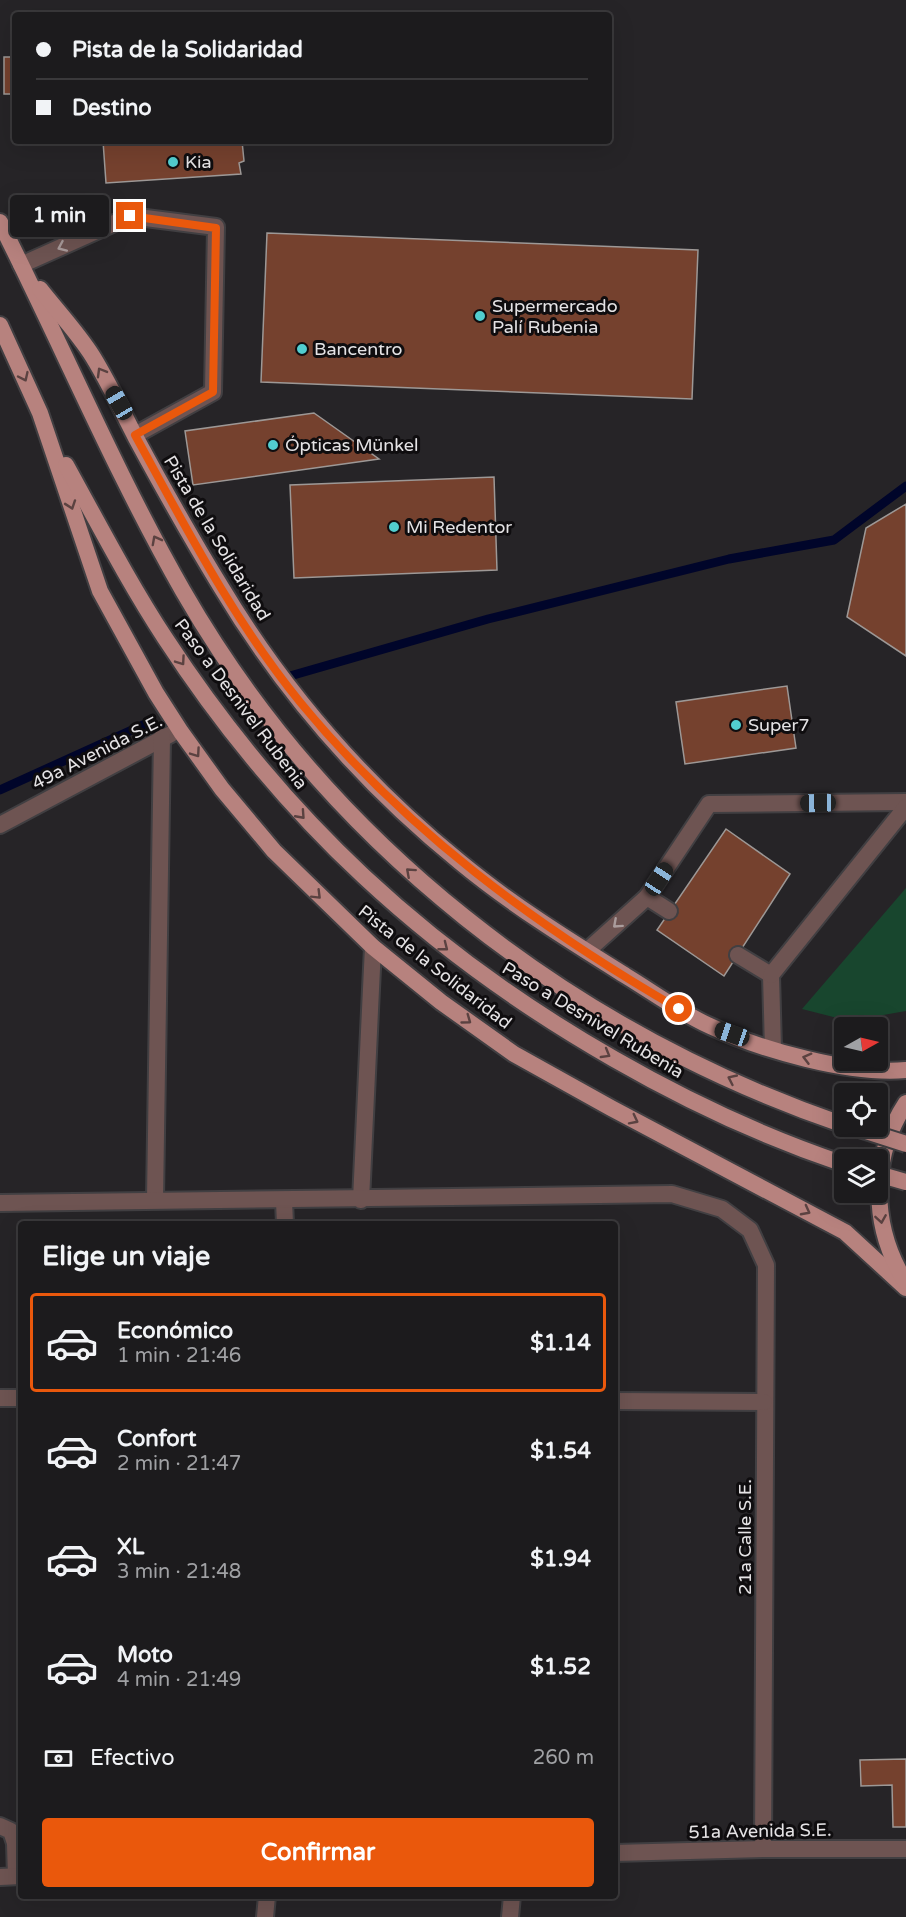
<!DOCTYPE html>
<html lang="es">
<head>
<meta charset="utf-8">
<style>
	:root { --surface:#1c1b1d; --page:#252426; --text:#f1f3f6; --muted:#a0a1a4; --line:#3a393b; --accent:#ea580c }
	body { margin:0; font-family:"Varela Round",sans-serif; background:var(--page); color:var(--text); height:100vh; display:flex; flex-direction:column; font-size:22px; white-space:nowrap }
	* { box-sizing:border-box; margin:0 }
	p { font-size:20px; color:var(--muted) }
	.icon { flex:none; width:33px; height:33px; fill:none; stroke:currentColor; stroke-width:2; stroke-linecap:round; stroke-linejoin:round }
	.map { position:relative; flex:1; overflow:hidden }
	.side { position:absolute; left:18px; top:1221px; width:600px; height:678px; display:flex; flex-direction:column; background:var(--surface); border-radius:6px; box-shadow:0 6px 24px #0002,0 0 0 2px var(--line) }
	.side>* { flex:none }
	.top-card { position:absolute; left:12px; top:12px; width:600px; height:132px; border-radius:6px; box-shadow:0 6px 24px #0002,0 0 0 2px var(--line); display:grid; align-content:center; height:132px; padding:0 24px; background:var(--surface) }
	.needle { width:39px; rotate:82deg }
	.tools { position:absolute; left:834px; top:1017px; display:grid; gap:12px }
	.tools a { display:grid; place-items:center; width:54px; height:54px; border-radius:6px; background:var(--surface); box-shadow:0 6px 24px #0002,0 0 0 2px var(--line); font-size:30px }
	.end { position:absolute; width:27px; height:27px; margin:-14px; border:8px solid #ea580c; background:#fff; box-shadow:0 0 0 3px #fff }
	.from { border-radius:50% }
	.bubble { position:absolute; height:42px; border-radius:6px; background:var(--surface); box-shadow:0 6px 24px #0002,0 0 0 2px var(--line); font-size:20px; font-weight:700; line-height:42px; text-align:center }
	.car { position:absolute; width:18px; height:36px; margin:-18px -9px; border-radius:8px; box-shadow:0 0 4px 2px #0007; background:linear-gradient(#222 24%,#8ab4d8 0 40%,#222 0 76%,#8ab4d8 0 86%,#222 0) }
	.top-card b { display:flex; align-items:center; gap:21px; height:57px; font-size:22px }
	.top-card b+b { border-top:2px solid var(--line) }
	.top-card i { width:15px; height:15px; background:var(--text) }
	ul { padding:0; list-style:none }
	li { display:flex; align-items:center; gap:18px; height:99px; margin:0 12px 9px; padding:0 12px; border:3px solid transparent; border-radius:6px }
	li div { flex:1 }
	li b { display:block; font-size:22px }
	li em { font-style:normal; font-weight:700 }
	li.on { border-color:var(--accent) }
	li>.icon { width:54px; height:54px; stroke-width:1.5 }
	h2 { padding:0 24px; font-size:27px; line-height:72px }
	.pay { display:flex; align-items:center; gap:15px; height:66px; padding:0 24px; font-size:22px }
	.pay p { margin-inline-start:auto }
	.cta { display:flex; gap:12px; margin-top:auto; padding:12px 24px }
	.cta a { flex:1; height:69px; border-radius:6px; background:var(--accent); color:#fff; font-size:24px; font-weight:700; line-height:69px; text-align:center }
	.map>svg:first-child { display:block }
	.green { fill:#18462e }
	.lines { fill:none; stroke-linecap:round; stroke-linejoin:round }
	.stream { stroke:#00052a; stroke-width:9 }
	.building { fill:#75412e; stroke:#9d9896; stroke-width:1.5 }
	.service-casing { stroke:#413f42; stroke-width:20 }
	.minor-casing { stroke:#413f42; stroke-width:20 }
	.primary-casing { stroke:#413f42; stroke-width:20 }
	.service { stroke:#6e5452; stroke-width:16 }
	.minor { stroke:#6e5452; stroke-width:16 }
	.primary { stroke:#b7827e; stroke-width:16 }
	.primary-bridge-casing { stroke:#413f42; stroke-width:20; stroke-linecap:butt }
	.primary-bridge { stroke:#b7827e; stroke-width:16 }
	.oneway { stroke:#aa9c9c }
	.oneway2 { stroke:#5b4241 }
	.route { stroke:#ea580c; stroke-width:8 }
	.poi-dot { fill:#52cdcf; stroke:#0f0d0f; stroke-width:2 }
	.labels { text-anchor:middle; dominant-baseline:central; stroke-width:6; stroke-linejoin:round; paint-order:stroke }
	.poi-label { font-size:18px; fill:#e5e3e5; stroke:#0f0d0f; text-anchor:start }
	.street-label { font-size:18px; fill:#e5e3e5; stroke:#0f0d0f }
</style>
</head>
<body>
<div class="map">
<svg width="906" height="1917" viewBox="0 0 906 1917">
	<rect width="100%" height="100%" fill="#262427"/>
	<polygon class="green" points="906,888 906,1011 849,1021 802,1009"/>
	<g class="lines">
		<g class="stream">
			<polyline points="290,676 488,619 729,559 834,540 906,486"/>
			<polyline points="0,790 145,724"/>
		</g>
	</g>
	<g class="building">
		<rect x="4" y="57" width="11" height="37"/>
		<polygon points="103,141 242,141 244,161 239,163 241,174 106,183"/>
		<polygon points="267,233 698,250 692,399 261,382"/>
		<polygon points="314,413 379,459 193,485 185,431"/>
		<polygon points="494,477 497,570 294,578 290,485"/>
		<polygon points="906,504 906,656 847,617 866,528"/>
		<polygon points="787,686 796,748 685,764 676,702"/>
		<polygon points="726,829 790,874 724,976 657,930"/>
		<polygon points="906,1759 906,1827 893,1827 892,1785 861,1786 860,1760"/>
	</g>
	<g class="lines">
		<defs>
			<g id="service">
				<polyline points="21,265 130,216 216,227 213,392 135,435"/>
				<polyline points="647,897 669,911"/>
				<polyline points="587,951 647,897 709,804 906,802"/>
				<polyline points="738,955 771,975 773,1049"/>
				<polyline points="771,975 906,807"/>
			</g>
			<g id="minor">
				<polyline points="0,825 171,734"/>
				<polyline points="155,1200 162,737"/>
				<polyline points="361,1200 373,947"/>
				<polyline points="284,1201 285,1224"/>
				<polyline points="0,1203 672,1194 722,1209 750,1230 766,1265 763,1849"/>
				<polyline points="0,1398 21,1398"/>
				<polyline points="615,1401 764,1402"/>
				<polyline points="0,1826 11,1831 15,1843 16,1876"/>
				<polyline points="615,1853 763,1849 906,1849"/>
				<polyline points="0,1877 21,1876"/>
				<polyline points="265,1917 267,1896"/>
				<polyline points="510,1917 512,1896"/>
			</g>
			<g id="primary">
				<path d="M 0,222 C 62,345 115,472 183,591 C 328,844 570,1031 844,1125"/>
				<path d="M 40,289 C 58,312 78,333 93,357 C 109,383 122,411 136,438 C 163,488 191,538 221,587 C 284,692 365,785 460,862 C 512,905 570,941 626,976 C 654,993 681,1013 710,1026 C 761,1050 850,1075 906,1070"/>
				<polyline points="0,325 40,413 100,591 156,693 181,732 222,789 274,851 373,947 441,1002 514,1054 611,1108 845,1232 906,1288"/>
				<path d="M 66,465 C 98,523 129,583 165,638 C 283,819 427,952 614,1059 C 687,1101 764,1137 844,1164"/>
				<path d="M 905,1281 C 871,1226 870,1158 906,1103"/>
			</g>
		</defs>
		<use href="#service" class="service-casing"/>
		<use href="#minor" class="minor-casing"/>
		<use href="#primary" class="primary-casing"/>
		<use href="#service" class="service"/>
		<use href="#minor" class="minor"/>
		<use href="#primary" class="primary"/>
		<defs>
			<g id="primary-bridge">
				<polyline points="850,1126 906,1144"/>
				<polyline points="878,1174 906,1182"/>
			</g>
		</defs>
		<use href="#primary-bridge" class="primary-bridge-casing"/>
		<use href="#primary-bridge" class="primary-bridge"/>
	</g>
	<defs><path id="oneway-chevron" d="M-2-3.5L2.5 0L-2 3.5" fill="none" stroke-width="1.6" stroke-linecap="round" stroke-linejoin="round" transform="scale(1.5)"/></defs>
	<g class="oneway">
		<use href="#oneway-chevron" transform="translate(62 247) rotate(156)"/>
		<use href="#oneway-chevron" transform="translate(617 924) rotate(138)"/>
	</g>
	<g class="oneway2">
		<use href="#oneway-chevron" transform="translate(101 372) rotate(-120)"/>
		<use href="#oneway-chevron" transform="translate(24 377) rotate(65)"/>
		<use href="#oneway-chevron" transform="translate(71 505) rotate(71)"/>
		<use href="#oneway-chevron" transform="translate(156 540) rotate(-118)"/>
		<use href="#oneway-chevron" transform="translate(181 661) rotate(55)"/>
		<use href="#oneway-chevron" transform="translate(196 753) rotate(55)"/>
		<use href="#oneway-chevron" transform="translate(301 815) rotate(48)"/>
		<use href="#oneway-chevron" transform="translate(410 872) rotate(-138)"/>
		<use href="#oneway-chevron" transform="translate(317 895) rotate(45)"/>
		<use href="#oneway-chevron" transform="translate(444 947) rotate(38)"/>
		<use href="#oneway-chevron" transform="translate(467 1020) rotate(36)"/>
		<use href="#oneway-chevron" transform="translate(606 1054) rotate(30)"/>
		<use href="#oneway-chevron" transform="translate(807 1058) rotate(-165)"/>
		<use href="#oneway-chevron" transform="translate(732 1079) rotate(-155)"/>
		<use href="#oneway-chevron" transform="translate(634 1120) rotate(27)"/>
		<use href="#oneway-chevron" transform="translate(806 1211) rotate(28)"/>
		<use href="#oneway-chevron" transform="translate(881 1219) rotate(81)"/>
	</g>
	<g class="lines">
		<path class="route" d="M 130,216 L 216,228 L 213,392 L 135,435 C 185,526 234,621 300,702 C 404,829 537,927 679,1009"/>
	</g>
	<g class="poi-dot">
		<circle cx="173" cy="162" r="6"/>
		<circle cx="480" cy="316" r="6"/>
		<circle cx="302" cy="349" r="6"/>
		<circle cx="273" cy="445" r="6"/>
		<circle cx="394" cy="527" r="6"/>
		<circle cx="736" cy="725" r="6"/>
	</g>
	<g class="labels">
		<g class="poi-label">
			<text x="185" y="162">Kia</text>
			<text x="492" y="306">Supermercado<tspan x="492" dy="21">Palí Rubenia</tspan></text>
			<text x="314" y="349">Bancentro</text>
			<text x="285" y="445">Ópticas Münkel</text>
			<text x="406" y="527">Mi Redentor</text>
			<text x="748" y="725">Super7</text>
		</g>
		<g class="street-label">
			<text transform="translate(217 538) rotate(59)">Pista de la Solidaridad</text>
			<text transform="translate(241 704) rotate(53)">Paso a Desnivel Rubenia</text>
			<text transform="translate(97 752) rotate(-27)">49a Avenida S.E.</text>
			<text transform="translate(435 967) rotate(38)">Pista de la Solidaridad</text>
			<text transform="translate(593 1020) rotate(31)">Paso a Desnivel Rubenia</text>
			<text transform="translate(745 1537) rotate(-90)">21a Calle S.E.</text>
			<text transform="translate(760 1831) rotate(-1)">51a Avenida S.E.</text>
		</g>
	</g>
</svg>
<div class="tools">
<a><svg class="needle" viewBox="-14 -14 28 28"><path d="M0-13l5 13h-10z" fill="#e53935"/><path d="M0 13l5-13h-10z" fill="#a0a1a4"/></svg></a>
<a><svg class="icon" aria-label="locate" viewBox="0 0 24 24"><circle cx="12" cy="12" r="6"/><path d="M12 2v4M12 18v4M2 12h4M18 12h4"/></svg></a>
<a><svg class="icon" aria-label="layers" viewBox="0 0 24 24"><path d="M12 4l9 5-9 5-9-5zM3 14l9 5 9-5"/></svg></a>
</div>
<i class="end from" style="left:679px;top:1009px"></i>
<i class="end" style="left:130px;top:216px"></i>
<div class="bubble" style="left:10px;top:195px;width:99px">1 min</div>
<i class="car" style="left:119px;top:403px;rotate:330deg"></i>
<i class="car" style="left:818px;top:803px;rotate:269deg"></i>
<i class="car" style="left:659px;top:879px;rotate:33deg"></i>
<i class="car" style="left:732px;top:1034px;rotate:289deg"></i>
<div class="top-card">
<b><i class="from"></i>Pista de la Solidaridad</b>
<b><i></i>Destino</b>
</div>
<section class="side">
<h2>Elige un viaje</h2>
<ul>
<li class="on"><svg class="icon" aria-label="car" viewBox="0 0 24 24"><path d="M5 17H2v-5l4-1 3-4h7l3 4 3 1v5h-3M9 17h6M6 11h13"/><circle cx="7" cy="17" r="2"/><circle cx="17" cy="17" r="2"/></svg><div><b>Económico</b><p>1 min · 21:46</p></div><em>$1.14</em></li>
<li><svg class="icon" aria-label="car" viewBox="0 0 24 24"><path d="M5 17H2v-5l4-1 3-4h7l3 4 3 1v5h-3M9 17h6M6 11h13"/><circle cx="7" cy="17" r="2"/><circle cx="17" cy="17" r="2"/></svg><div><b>Confort</b><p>2 min · 21:47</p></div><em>$1.54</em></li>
<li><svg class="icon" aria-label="car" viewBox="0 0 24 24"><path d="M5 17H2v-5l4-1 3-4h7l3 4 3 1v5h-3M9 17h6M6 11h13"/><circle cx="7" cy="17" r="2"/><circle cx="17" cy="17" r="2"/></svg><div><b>XL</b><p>3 min · 21:48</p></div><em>$1.94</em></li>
<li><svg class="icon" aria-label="car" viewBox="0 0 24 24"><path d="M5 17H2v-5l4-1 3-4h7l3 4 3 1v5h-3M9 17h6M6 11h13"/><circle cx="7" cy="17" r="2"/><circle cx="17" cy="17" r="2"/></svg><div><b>Moto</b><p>4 min · 21:49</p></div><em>$1.52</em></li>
</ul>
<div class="pay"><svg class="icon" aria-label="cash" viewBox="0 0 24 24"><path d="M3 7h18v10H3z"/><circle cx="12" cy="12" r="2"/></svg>Efectivo<p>260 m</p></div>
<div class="cta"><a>Confirmar</a></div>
</section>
</div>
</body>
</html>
